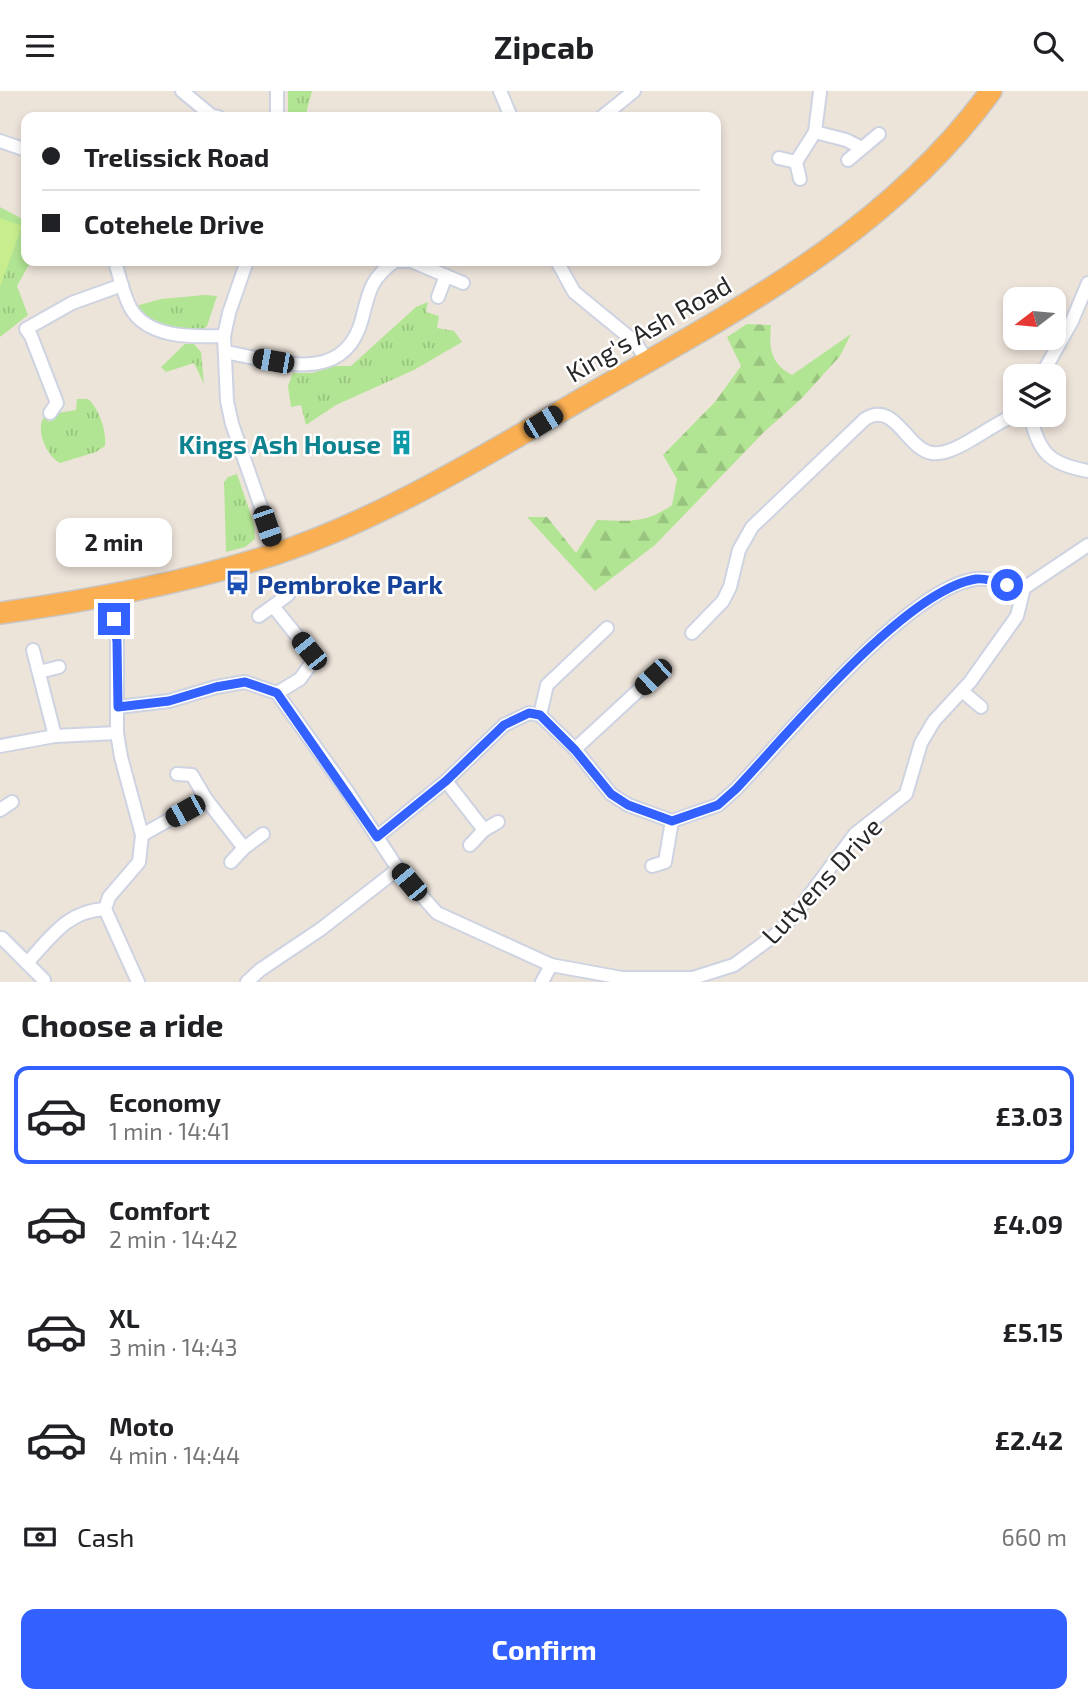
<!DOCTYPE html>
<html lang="en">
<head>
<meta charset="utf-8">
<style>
	:root { --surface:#fff; --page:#f2f2f2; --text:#202124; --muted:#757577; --line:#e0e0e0; --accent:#3361ff }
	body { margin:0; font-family:"Exo 2",sans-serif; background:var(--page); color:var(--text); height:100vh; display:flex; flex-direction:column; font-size:26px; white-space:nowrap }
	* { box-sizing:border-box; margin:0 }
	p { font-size:23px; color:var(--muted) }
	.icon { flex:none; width:38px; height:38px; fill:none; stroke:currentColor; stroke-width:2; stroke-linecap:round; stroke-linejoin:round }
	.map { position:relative; height:891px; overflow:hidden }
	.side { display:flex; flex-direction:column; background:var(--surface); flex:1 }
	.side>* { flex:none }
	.top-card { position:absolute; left:21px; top:21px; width:700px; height:154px; border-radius:14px; box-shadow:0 4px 10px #0003; display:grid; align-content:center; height:154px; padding:0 21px; background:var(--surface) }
	.needle { width:46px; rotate:254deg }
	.buttons { position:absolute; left:1003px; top:196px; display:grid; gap:14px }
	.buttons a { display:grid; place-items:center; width:63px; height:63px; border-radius:14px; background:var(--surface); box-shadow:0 4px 10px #0003; font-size:35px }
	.end { position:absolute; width:32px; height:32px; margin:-16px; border:9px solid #3361ff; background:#fff; box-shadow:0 0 0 4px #fff }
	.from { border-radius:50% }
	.bubble { position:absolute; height:49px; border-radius:14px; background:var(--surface); box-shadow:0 4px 10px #0003; font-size:23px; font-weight:700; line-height:49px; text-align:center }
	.car { position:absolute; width:21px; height:42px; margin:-21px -10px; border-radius:9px; box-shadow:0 0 5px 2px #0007; background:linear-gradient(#222 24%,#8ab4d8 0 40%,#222 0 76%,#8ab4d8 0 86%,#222 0) }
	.top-card b { display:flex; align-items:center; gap:24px; height:66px; font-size:26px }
	.top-card b+b { border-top:2px solid var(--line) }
	.top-card i { width:18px; height:18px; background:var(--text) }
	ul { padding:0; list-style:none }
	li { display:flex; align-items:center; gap:21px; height:98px; margin:0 14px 10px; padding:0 7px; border:4px solid transparent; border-radius:14px }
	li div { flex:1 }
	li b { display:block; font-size:26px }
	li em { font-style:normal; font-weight:700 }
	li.current { border-color:var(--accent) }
	li>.icon { width:63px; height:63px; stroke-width:1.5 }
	h2 { padding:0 21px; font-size:32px; line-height:84px }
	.pay { display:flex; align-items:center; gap:18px; height:77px; padding:0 21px; font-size:26px }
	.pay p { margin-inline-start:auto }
	.cta { display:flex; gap:14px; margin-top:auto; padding:14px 21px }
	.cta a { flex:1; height:80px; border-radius:14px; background:var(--accent); color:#fff; font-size:28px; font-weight:700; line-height:80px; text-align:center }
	header { display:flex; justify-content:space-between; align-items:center; height:91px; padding:0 21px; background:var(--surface); font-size:32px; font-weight:700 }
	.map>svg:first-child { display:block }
	.grass { fill:url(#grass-tufts) }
	.forest { fill:url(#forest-firs) }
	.pitch { fill:#c8ed8e }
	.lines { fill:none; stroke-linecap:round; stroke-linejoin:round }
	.minor-casing { stroke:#ced3e2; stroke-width:16 }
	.trunk-casing { stroke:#c7c7c7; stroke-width:24 }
	.minor { stroke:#fff; stroke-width:12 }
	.trunk { stroke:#faaf52; stroke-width:21 }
	.route { stroke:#3361ff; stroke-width:9 }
	.labels { text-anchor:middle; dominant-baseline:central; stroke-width:5; stroke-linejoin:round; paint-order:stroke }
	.street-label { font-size:26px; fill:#282828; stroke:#fff }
	.culture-label { font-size:26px; font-weight:bold; fill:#0d838f; stroke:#fff; text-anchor:end }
	.transit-label { font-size:26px; font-weight:bold; fill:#164399; stroke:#fff; text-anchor:start }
</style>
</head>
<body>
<header><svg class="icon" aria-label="menu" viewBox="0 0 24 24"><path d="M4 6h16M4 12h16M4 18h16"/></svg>Zipcab<svg class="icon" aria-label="search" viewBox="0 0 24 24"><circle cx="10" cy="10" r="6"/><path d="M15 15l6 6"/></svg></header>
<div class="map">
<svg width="1088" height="891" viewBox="0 0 1088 891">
	<defs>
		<pattern id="grass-tufts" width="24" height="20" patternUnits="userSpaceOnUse" patternTransform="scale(1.75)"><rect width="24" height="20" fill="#b2e593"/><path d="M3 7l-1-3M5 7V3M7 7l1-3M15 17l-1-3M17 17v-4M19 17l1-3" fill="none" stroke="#99c47f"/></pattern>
		<pattern id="forest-firs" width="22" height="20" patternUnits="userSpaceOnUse" patternTransform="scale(1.75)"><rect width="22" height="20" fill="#b2e593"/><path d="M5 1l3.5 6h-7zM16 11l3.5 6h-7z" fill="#99c47f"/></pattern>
	</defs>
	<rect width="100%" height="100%" fill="#ece3d9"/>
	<g class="grass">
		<polygon points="288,0 312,0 305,26 288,26"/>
		<polygon points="0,116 26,130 26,170 31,170 17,195 28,224 0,246"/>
		<path d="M 205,204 L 217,205 L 207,235 L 202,240 C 180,241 151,233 136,215 L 161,208 Z"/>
		<polygon points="428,211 426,221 439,225 437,237 454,240 462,251 414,279 336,314 306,334 301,314 291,316 288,295 293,282 312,282 334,275 351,275 416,216"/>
		<polygon points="185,253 194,253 201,261 204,293 194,272 166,281 161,276"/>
		<path d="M 77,308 L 88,308 C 99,317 107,341 105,355 L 96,361 L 60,372 C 47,366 34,337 45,325 L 49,331 L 58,322 L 76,319 Z"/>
		<polygon points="237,383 254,433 255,448 245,456 226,461 224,391 228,386"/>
	</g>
	<path class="forest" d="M 747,233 L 771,234 C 769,257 770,272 792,284 L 851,243 L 840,265 L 802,307 L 763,342 L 655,454 L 595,500 L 527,426 L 547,426 L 576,462 L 597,429 C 629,430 645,433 672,414 L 677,388 L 663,364 L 715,311 L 741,275 L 727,246 Z"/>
	<polygon class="pitch" points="0,127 22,135 0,196"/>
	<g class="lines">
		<defs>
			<g id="minor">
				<polyline points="182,0 212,25 218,26"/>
				<polyline points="277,0 277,26"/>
				<polyline points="500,0 511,26"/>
				<polyline points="820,1 815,41 846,49 862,57"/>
				<polyline points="602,26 634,0"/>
				<polyline points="0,50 26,59"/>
				<polyline points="779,67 796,71"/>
				<polyline points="848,69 879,43"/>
				<polyline points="800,88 796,71 815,41"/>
				<path d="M 115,170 C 119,185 123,202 130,216 C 147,248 194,246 224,245"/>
				<polyline points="247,170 229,222 224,245 227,310 232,333 277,462"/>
				<polyline points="557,170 574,201 635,251 648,271"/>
				<polyline points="438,206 446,185"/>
				<path d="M 225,261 C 276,270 344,296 362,228 C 369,200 371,187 395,170 L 411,170 L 463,192"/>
				<polyline points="1041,285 1072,230 1088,192"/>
				<polyline points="50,322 57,312 31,245 26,238 72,212 122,194"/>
				<path d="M 1030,324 C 1039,362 1049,373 1088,380"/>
				<polyline points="111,504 117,551 117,642 121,666 142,744 139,771 109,806 105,818 138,891"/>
				<polyline points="273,515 309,560 313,570 300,588 277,602"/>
				<polyline points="259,525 288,504"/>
				<path d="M 692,542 L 723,510 L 730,496 L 739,459 L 752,436 L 865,328 C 895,309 906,358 932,362 C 955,366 993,331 1016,324"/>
				<polyline points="33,559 55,645"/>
				<polyline points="39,581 59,576"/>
				<polyline points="962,600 981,616"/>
				<polyline points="118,616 169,610 216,596 245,591 277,602 347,700 398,778 437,822 551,874 622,887 693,887 734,874 775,844 794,825 855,743 906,703 921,652 934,630 970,591 1017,525 1024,497 1088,454"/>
				<polyline points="540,624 547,594 607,537"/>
				<polyline points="0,655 55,645 117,642"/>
				<polyline points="575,658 653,586"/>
				<polyline points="177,683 192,684 206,708 244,757"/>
				<polyline points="446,690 484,739 470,754"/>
				<polyline points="0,719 12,711"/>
				<polyline points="484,739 498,731"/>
				<polyline points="142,744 206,708"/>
				<path d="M 377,746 L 446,690 L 504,634 L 529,622 L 540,624 L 575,658 L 611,703 L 628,714 L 672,730 L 718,714 L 736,698 C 786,646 907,497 976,488 C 991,486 1010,494 1024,497"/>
				<polyline points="231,771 244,757 263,743"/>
				<polyline points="652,775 665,771 672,730"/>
				<polyline points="2,847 44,889"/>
				<path d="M 27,872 C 51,846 67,820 105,818"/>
				<polyline points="247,891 260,879 321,838 398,778"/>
				<polyline points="542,891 551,874"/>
			</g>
			<path id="trunk" d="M 0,522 C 93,509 185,492 275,463 C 382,428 485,364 582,308 C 732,222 887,143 991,0"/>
		</defs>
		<use href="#minor" class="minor-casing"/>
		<use href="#trunk" class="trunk-casing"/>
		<use href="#minor" class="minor"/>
		<use href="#trunk" class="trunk"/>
	</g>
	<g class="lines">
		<path class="route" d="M 114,528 L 117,551 L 118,616 L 169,610 L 216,596 L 245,591 L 277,602 L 377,746 L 446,690 L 504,634 L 529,622 L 540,624 L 575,659 L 611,703 L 628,714 L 672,730 L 718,714 L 736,698 C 787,644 905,499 976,488 C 986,487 998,491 1007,494"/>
	</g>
	<defs>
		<symbol id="building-bare" viewBox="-9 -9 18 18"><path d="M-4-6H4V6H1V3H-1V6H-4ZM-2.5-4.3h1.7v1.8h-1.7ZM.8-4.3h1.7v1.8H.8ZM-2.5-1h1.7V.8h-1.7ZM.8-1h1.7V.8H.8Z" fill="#0f9aa8" stroke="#fff" stroke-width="2.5" paint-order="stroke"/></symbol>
		<symbol id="bus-bare" viewBox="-9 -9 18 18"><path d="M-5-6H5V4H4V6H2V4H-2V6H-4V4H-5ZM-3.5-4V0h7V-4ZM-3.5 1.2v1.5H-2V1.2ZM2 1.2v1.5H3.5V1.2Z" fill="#1a4fb4" stroke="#fff" stroke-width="2.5" paint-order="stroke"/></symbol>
	</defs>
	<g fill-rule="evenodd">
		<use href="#building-bare" x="384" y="334" width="35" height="35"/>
		<use href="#bus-bare" x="220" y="474" width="35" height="35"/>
	</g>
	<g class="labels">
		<g class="street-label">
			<text transform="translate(648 237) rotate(-30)">King's Ash Road</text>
			<text transform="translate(821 789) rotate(-47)">Lutyens Drive</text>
		</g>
		<g class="culture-label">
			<text x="381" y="352">Kings Ash House</text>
		</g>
		<g class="transit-label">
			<text x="257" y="492">Pembroke Park</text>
		</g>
	</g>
</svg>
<div class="buttons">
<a><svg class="needle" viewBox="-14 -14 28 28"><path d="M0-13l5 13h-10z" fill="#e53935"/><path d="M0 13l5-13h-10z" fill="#757577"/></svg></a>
<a><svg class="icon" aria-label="layers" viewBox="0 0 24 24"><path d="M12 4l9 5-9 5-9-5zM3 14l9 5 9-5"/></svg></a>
</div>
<i class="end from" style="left:1007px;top:494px"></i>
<i class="end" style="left:114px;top:528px"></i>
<div class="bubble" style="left:56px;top:427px;width:116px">2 min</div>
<i class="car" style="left:273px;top:270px;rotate:280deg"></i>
<i class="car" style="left:543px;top:331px;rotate:59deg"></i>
<i class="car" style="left:267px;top:435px;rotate:161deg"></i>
<i class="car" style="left:309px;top:560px;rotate:321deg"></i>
<i class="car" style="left:653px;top:586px;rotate:227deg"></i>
<i class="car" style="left:185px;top:720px;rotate:241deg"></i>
<i class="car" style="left:409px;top:791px;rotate:320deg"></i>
<div class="top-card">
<b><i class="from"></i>Trelissick Road</b>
<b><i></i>Cotehele Drive</b>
</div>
</div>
<section class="side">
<h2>Choose a ride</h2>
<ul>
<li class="current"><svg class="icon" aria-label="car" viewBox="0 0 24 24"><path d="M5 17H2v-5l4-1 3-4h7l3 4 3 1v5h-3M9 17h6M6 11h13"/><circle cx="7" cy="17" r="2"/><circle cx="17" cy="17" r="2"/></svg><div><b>Economy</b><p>1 min · 14:41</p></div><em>£3.03</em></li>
<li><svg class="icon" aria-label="car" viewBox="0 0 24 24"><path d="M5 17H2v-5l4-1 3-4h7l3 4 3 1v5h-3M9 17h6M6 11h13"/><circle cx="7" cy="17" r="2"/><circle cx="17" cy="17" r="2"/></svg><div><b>Comfort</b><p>2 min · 14:42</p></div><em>£4.09</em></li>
<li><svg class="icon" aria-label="car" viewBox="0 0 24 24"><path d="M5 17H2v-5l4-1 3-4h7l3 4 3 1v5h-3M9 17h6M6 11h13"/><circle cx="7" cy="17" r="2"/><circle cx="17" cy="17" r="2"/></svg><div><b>XL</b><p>3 min · 14:43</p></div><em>£5.15</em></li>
<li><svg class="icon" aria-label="car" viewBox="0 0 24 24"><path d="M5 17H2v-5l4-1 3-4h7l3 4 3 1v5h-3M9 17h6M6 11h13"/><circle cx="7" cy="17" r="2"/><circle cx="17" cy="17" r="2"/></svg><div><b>Moto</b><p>4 min · 14:44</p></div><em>£2.42</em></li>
</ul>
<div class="pay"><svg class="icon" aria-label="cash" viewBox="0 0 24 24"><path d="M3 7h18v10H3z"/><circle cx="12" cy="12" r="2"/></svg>Cash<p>660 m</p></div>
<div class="cta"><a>Confirm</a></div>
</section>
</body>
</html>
